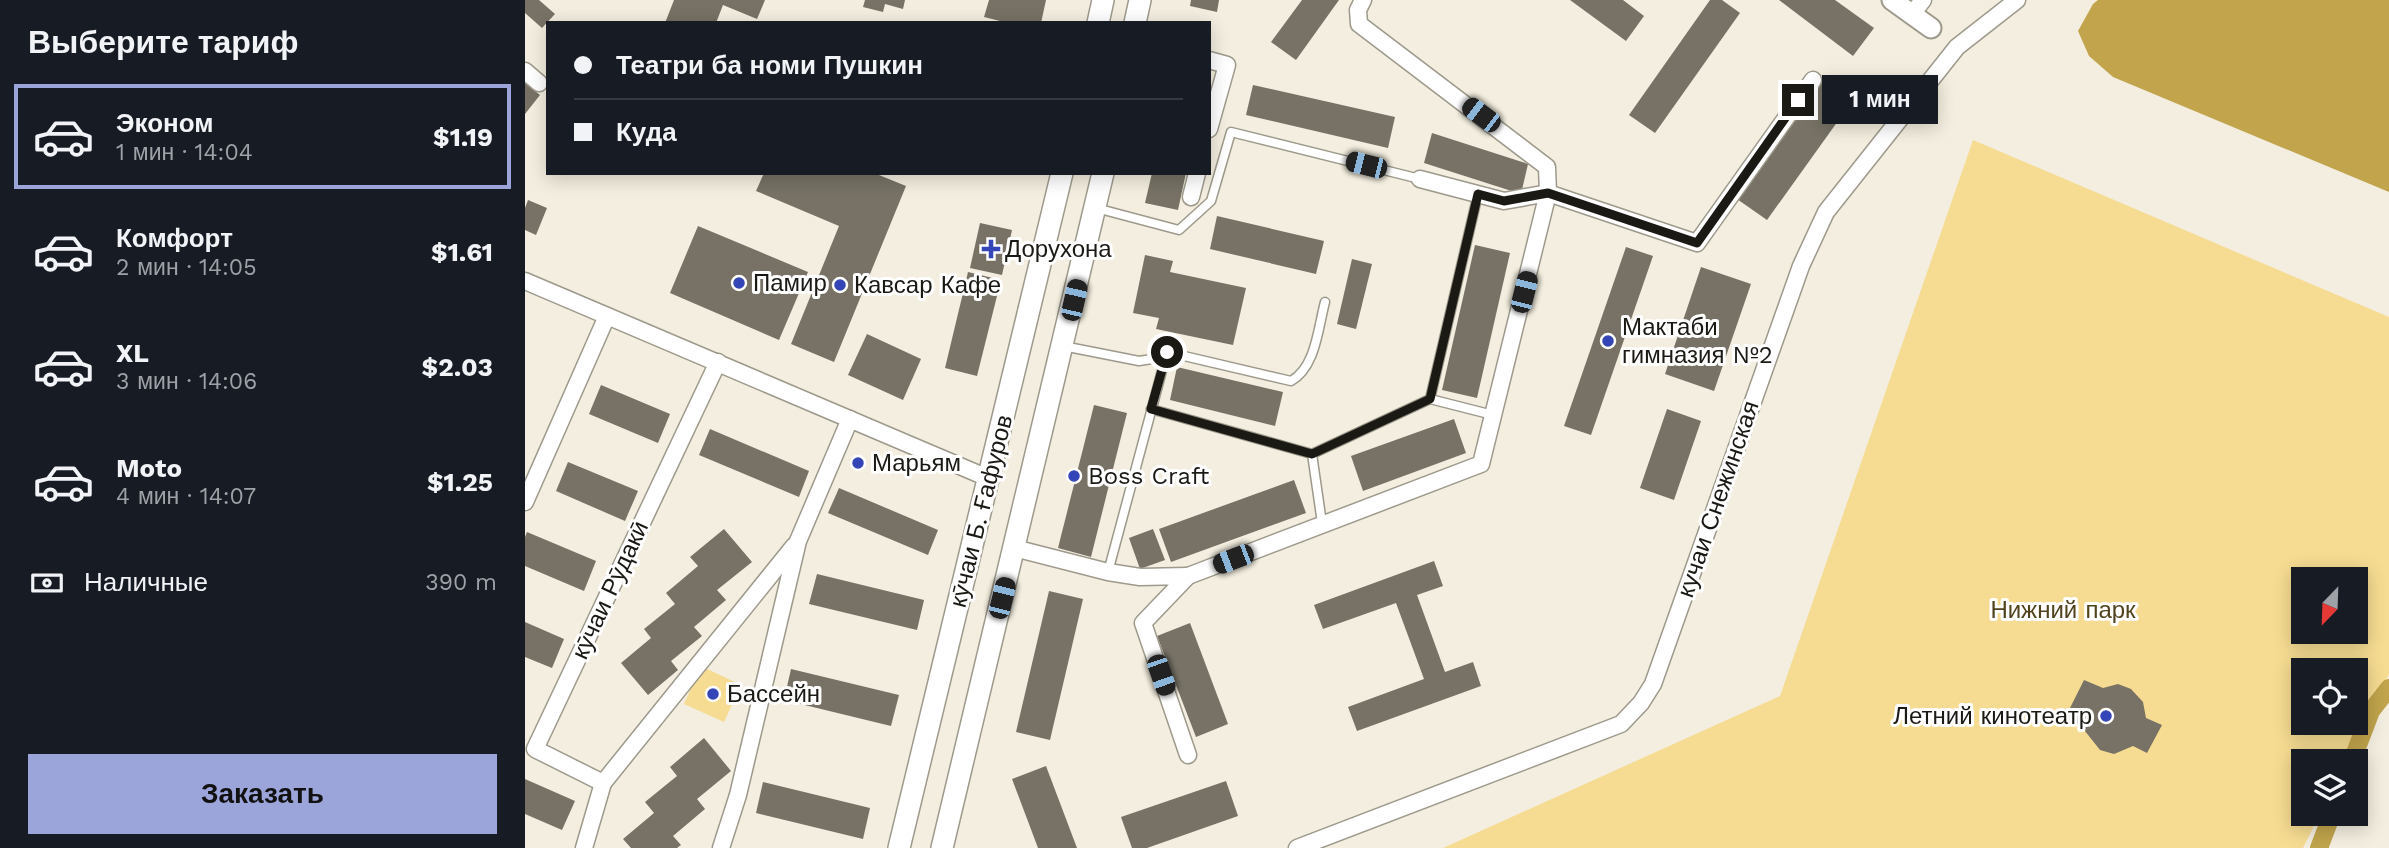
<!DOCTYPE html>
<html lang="ru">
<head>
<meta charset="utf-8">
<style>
	:root { --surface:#171b24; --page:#20242c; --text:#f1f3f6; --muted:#9ea1a6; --line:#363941; --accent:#9ca5da }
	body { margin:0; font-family:"Work Sans",sans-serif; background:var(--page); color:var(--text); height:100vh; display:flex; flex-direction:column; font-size:26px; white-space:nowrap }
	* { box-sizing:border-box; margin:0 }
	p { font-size:23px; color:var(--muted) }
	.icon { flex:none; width:38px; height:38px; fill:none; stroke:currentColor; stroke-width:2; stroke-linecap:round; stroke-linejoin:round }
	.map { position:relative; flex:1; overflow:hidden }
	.side { display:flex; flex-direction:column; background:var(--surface); width:525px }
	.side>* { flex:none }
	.banner { position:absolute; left:21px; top:21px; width:665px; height:154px; border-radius:0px; box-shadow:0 4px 18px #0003; display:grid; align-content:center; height:154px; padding:0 28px; background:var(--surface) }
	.needle { width:46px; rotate:203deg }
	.buttons { position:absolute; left:1766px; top:567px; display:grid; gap:14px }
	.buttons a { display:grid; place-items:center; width:77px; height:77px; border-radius:0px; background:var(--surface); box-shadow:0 4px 18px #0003; font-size:35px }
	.end { position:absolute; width:32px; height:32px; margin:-16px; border:9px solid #1b1914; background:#fff; box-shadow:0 0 0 4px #fff }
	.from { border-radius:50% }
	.bubble { position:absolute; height:49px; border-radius:0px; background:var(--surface); box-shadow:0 4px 18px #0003; font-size:23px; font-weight:700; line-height:49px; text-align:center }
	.car { position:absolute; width:21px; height:42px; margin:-21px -10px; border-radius:9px; box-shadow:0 0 5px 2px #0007; background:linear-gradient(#222 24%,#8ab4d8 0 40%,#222 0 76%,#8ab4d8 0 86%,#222 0) }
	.banner b { display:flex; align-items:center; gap:24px; height:66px; font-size:26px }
	.banner b+b { border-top:2px solid var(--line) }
	.banner i { width:18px; height:18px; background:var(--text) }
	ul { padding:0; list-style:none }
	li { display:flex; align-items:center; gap:21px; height:105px; margin:0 14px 10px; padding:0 14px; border:4px solid transparent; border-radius:0px }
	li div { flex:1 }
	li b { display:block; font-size:26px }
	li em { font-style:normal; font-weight:700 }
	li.active { border-color:var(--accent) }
	li>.icon { width:63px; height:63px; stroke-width:1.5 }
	h2 { padding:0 28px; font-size:32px; line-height:84px }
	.pay { display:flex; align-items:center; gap:18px; height:77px; padding:0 28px; font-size:26px }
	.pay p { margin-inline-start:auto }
	.button { display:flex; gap:14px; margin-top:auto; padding:14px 28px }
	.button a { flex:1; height:80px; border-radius:0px; background:var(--accent); color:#111; font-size:28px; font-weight:700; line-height:80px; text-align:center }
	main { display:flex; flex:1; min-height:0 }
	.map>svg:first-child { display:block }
	.green { fill:#f6dc92; fill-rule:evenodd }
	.water { fill:#c1a44c }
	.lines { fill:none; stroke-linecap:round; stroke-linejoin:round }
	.canal { stroke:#c1a44c; stroke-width:18 }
	.building { fill:#777265 }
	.service-casing { stroke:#9d998b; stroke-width:11 }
	.minor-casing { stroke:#9d998b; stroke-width:19 }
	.tertiary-casing { stroke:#9d998b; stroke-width:23 }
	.secondary-casing { stroke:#9d998b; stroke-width:24 }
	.service { stroke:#fff; stroke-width:8 }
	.minor { stroke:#fff; stroke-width:16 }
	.tertiary { stroke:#fff; stroke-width:19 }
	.secondary { stroke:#fff; stroke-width:21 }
	.route { stroke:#1b1914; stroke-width:9 }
	.poi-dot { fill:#3445b7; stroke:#fff; stroke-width:2.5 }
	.labels { text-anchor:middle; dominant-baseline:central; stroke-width:6; stroke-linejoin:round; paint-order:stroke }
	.poi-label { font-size:24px; fill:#1b1914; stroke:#fff; text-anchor:start }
	.street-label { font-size:24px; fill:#1b1914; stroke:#fff }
	.park-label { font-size:24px; fill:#50431e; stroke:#fff }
</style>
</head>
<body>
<main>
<section class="side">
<h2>Выберите тариф</h2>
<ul>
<li class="active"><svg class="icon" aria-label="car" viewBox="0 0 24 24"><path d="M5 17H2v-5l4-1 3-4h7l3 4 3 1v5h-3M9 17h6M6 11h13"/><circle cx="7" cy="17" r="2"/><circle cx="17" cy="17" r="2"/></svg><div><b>Эконом</b><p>1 мин · 14:04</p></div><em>$1.19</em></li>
<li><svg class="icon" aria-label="car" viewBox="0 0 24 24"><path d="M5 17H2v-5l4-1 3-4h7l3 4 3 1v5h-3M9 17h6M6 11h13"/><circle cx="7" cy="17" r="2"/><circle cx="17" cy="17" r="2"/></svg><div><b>Комфорт</b><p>2 мин · 14:05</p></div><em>$1.61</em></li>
<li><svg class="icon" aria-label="car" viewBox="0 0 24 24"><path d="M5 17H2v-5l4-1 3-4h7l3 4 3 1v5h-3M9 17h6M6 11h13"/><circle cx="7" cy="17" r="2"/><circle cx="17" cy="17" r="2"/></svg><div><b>XL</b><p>3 мин · 14:06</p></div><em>$2.03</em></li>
<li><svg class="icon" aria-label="car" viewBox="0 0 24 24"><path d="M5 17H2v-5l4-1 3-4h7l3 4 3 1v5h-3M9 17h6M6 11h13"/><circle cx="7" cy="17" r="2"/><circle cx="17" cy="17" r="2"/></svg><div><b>Moto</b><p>4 мин · 14:07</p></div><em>$1.25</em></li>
</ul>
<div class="pay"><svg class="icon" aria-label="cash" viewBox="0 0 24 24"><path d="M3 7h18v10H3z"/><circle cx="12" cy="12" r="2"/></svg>Наличные<p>390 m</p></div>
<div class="button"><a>Заказать</a></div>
</section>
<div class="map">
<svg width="1864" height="848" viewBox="0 0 1864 848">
	<rect width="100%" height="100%" fill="#f3eedf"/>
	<g class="green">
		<path d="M 1448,140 L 1864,317 L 1864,674 L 1821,761 L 1778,761 L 1778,814 L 1795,814 L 1778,848 L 918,848 L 1255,696 ZM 1778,579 L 1830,579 L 1830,632 L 1778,632 ZM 1778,670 L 1830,670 L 1830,723 L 1778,723 Z"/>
		<polygon points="176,666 216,685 199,722 159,704"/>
	</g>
	<polygon class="water" points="1573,0 1864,0 1864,192 1588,77 1564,56 1553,31 1568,4"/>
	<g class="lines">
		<g class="canal">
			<polyline points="1827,761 1846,711 1864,688"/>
			<polyline points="1794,848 1807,814"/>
		</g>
	</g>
	<g class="building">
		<polygon points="0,0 14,0 30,14 17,28 0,13"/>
		<polygon points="149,0 240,0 232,19 198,5 191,23 140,23"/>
		<polygon points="340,0 380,0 378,9 360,4 358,12 338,7"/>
		<polygon points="464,0 521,0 516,23 483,23 459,17"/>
		<polygon points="666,0 694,0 692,12 665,6"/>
		<polygon points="777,0 814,0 771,60 746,42"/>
		<polygon points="1045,0 1098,0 1119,16 1101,41"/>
		<polygon points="1185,0 1197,0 1215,13 1130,133 1104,115"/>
		<polygon points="1254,0 1310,0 1349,28 1328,56"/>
		<polygon points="1298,79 1328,100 1242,220 1212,199"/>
		<polygon points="0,83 15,95 0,114"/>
		<polygon points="728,85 870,117 863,148 721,115"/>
		<polygon points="907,133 1003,164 996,194 899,163"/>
		<polygon points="239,173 349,173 381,186 309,362 266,344 314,226 231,191"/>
		<polygon points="627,173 661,173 653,210 620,203"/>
		<polygon points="3,200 22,208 11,235 0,230 0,208"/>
		<polygon points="692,216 799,241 791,274 685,249"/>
		<polygon points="455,223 487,230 477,275 445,268"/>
		<polygon points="173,226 283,272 254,340 145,293"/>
		<polygon points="950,245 985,253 952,398 917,390"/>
		<polygon points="1101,247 1128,256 1066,435 1039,426"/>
		<polygon points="620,255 648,261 645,272 721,288 708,345 631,329 634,318 608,313"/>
		<polygon points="827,259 847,264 831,329 812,324"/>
		<polygon points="1176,267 1226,284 1189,391 1140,374"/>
		<polygon points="443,272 476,280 452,376 420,368"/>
		<polygon points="342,334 396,359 378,400 323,375"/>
		<polygon points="652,367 758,392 750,426 645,400"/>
		<polygon points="76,385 145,414 133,443 64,414"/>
		<polygon points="569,405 602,413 566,557 533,548"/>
		<polygon points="1142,409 1176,421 1149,500 1115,488"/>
		<polygon points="929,419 941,453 838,491 826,456"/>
		<polygon points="185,429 284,471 274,497 174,455"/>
		<polygon points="43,462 113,491 100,521 31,491"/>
		<polygon points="769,480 781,513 646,562 634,529"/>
		<polygon points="314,488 413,530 403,555 303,513"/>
		<polygon points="199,529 227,562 192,590 201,600 169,627 177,636 146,661 153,670 123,695 96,663 126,638 119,629 150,604 141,593 173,566 165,557"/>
		<polygon points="628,529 640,560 615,569 604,538"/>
		<polygon points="2,532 71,561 59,591 0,566 0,537"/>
		<polygon points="909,561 918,586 892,595 920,672 948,662 956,686 832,731 823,707 899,679 871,603 798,629 789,605"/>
		<polygon points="292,574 399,600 392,630 284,604"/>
		<polygon points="524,591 558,599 525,740 491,732"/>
		<polygon points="0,622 39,639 27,668 0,657"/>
		<polygon points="665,623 703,724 671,737 632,636"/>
		<polygon points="266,669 374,695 366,726 259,700"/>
		<polygon points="1559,680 1578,688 1593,684 1606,689 1618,702 1621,718 1637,725 1622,753 1608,746 1589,754 1575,750 1556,726 1540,718"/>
		<polygon points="179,738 206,771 172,799 180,809 148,836 156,845 152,848 106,848 98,839 129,813 120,802 152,776 145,767"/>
		<polygon points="521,766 552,848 513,848 487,779"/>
		<polygon points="0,779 50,801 37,830 0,814"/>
		<polygon points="701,781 713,816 622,848 607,848 596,817"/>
		<polygon points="238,782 345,808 338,839 231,813"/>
	</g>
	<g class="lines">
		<defs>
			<g id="service">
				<polyline points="571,208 654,230 686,201 706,132 895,179"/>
				<path d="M 538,346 L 614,361 L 627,359 L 642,352 L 766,381 C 791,367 793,328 800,302"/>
				<polyline points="905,399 968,415"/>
				<polyline points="626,409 787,454 905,399 953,194"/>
				<polyline points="787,454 797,523"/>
				<polyline points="583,572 642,352"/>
			</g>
			<g id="minor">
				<polyline points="1387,14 1398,0"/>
				<polyline points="684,60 702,65 684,129"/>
				<polyline points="0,71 14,83"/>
				<polyline points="895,179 979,201 1023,193 1172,243 1288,80"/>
				<polyline points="666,197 672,173"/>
				<polyline points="0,281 463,478"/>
				<polyline points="0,502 82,316"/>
				<polyline points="489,548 583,572 615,577 663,576 618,623 663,755"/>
				<polyline points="663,576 956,464 1023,193 1022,167 834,24 833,10 838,0"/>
				<polyline points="78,783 10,749 193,362"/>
				<polyline points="59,848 78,783 269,546"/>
				<polyline points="196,848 213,795 273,541 325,419"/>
				<polyline points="772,848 1096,724 1116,703 1128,684 1276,266 1301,212 1432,47 1492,0"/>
			</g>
			<polyline id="tertiary" points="1367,0 1406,28"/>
			<g id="secondary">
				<polyline points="573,23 578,0"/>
				<polyline points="610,23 615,0"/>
				<polyline points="374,848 537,173"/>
				<polyline points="417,848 578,173"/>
			</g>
		</defs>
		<use href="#service" class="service-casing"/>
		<use href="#minor" class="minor-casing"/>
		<use href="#tertiary" class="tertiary-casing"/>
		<use href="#secondary" class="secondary-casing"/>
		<use href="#service" class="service"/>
		<use href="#minor" class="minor"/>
		<use href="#tertiary" class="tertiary"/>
		<use href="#secondary" class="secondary"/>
	</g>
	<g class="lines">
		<polyline class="route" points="642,352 626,409 787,454 905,399 953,194 979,201 1023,193 1172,243 1273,100"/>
	</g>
	<g class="poi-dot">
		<path d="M462.5 238.5h7v7h7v7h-7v7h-7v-7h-7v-7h7z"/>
		<circle cx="214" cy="283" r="7"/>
		<circle cx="315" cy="285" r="7"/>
		<circle cx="1083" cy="341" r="7"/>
		<circle cx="333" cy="463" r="7"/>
		<circle cx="549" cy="476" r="7"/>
		<circle cx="188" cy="694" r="7"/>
		<circle cx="1581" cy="716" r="7"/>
	</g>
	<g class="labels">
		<g class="poi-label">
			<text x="480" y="249">Дорухона</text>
			<text x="228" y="283">Памир</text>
			<text x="329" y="285">Кавсар Кафе</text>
			<text x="1097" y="327">Мактаби<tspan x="1097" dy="28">гимназия №2</tspan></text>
			<text x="347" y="463">Марьям</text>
			<text x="563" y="476">Boss Craft</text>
			<text x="202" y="694">Бассейн</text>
			<text x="1567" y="716" text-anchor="end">Летний кинотеатр</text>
		</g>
		<g class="street-label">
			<text transform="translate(1193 499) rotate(-71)">кучаи Снежинская</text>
			<text transform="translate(456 511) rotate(-76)">кӯчаи Б. Ғафуров</text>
			<text transform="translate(85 590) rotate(-65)">кӯчаи Рӯдакӣ</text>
		</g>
		<g class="park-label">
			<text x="1538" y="610">Нижний парк</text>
		</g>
	</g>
</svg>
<div class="buttons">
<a><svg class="needle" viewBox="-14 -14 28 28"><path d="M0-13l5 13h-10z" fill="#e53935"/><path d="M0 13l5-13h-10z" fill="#9ea1a6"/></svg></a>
<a><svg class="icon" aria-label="locate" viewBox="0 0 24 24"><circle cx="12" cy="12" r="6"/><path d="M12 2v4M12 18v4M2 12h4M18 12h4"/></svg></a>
<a><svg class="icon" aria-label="layers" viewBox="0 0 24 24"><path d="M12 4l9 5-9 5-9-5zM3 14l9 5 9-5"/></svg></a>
</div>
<i class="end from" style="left:642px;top:352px"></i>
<i class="end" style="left:1273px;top:100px"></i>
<div class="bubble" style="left:1297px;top:75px;width:116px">1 мин</div>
<i class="car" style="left:956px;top:115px;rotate:307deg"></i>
<i class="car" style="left:841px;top:165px;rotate:284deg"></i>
<i class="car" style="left:999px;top:292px;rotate:14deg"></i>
<i class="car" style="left:549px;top:300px;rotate:13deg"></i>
<i class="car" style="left:708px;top:559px;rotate:249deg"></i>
<i class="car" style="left:477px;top:598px;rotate:14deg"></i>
<i class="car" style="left:636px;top:675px;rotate:161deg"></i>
<div class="banner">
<b><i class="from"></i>Театри ба номи Пушкин</b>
<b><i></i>Куда</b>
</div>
</div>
</main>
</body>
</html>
